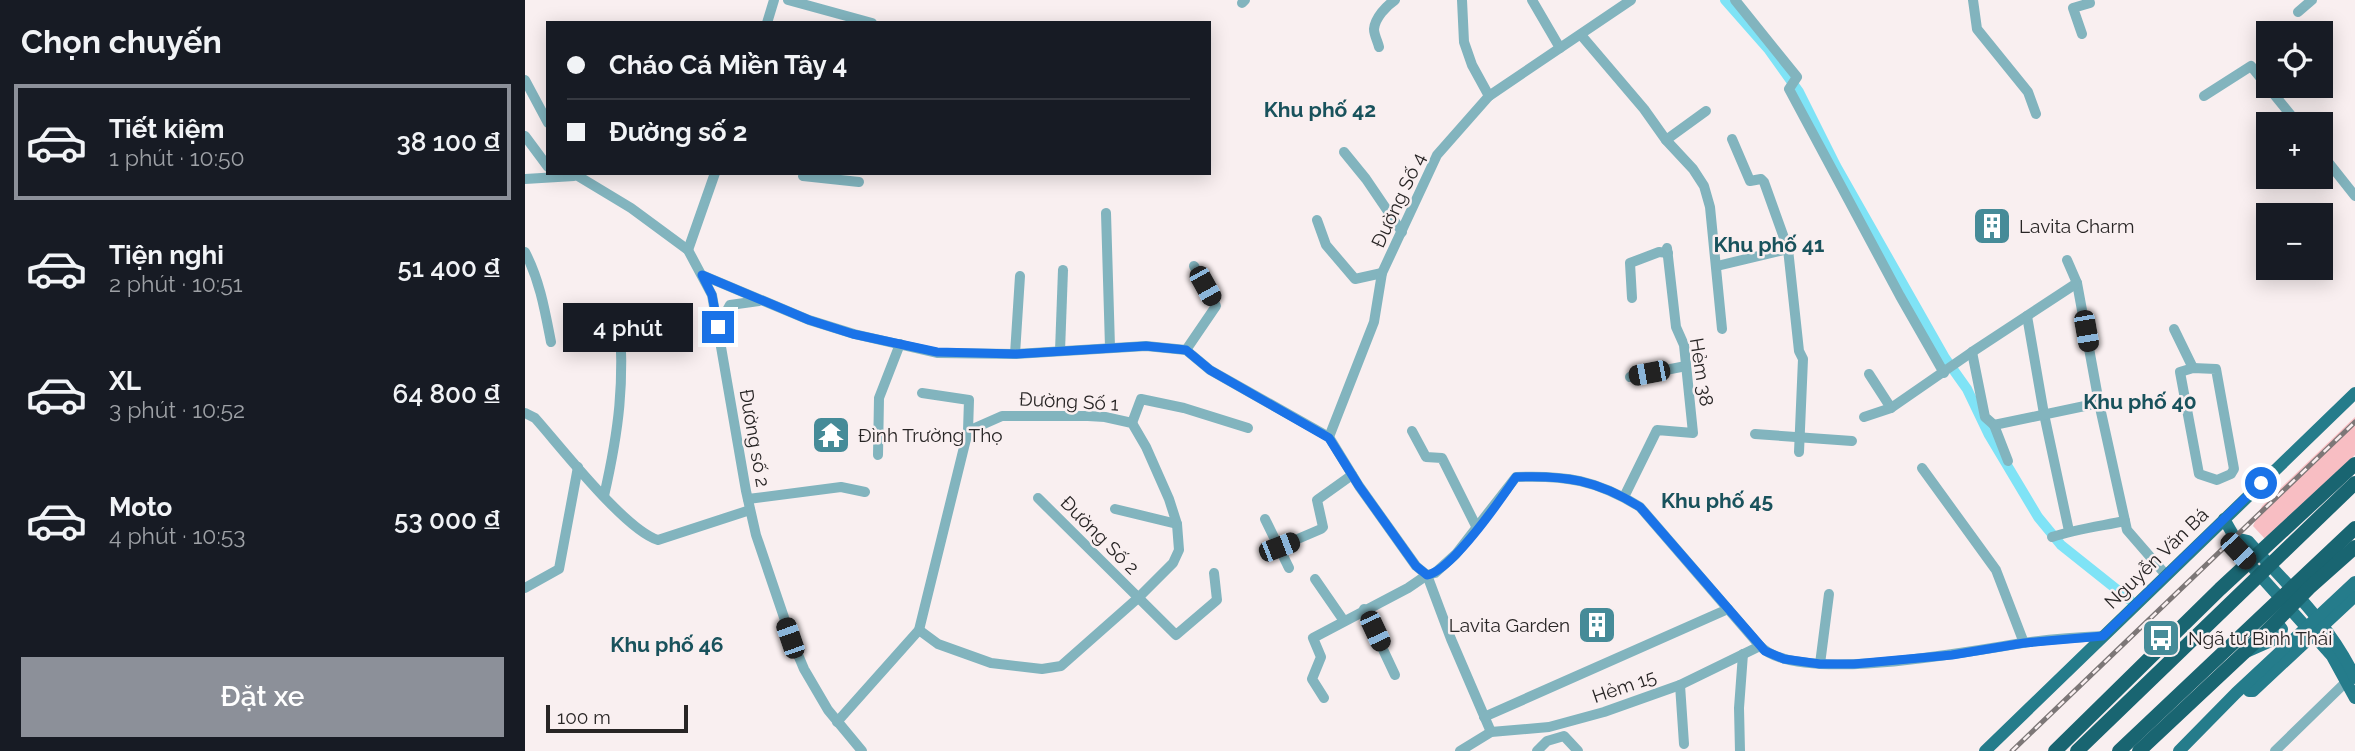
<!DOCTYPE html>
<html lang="vi">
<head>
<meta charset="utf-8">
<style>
	:root { --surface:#171b24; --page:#20242c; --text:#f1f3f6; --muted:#9ea1a6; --line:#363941; --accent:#8c9099 }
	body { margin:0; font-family:Raleway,sans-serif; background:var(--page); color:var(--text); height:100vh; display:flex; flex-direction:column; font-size:26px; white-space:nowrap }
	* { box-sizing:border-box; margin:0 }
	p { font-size:23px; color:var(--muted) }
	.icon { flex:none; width:38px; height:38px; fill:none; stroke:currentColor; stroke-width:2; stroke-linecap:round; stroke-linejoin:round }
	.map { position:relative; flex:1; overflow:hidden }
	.details { display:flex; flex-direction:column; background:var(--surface); width:525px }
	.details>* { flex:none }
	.banner { position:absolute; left:21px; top:21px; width:665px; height:154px; border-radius:0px; box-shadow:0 4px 18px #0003; display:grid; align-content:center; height:154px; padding:0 21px; background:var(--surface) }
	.buttons { position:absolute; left:1731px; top:21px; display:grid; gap:14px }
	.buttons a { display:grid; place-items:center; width:77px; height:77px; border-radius:0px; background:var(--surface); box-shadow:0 4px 18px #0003; font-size:35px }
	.scale { position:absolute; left:21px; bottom:18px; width:142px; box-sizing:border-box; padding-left:7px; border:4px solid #282525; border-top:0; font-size:19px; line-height:24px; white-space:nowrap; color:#282525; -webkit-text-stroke:5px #f9eff0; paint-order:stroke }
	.end { position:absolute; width:32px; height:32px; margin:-16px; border:9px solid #1a73e8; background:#fff; box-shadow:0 0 0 4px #fff }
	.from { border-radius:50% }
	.bubble { position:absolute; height:49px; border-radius:0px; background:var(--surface); box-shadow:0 4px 18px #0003; font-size:23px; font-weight:600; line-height:49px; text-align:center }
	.car { position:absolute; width:21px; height:42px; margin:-21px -10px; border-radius:9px; box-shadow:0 0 5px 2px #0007; background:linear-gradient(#222 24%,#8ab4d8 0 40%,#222 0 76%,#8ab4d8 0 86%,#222 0) }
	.banner b { display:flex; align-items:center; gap:24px; height:66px; font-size:26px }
	.banner b+b { border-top:2px solid var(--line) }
	.banner i { width:18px; height:18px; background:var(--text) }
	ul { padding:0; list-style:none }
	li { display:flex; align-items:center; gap:21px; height:116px; margin:0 14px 10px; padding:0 7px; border:4px solid transparent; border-radius:0px }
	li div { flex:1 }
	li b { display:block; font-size:26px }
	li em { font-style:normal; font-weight:600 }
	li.selected { border-color:var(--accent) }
	li>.icon { width:63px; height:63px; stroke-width:1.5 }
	h2 { padding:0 21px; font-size:32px; line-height:84px }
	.primary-button { display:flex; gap:14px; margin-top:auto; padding:14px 21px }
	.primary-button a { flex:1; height:80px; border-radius:0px; background:var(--accent); color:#fff; font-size:28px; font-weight:600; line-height:80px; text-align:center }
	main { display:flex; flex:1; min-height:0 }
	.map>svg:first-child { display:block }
	.green { fill:#f8bec3 }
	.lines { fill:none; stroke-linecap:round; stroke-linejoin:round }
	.canal { stroke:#7fe3f6; stroke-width:10 }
	.minor { stroke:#82b4be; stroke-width:10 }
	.major { stroke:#257c8b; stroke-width:12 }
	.highway { stroke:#196571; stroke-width:14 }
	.rail-casing { stroke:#7d7777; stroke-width:5 }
	.rail { stroke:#f9eff0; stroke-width:2.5; stroke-dasharray:8; stroke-linecap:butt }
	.route { stroke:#1a73e8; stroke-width:9 }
	.labels { text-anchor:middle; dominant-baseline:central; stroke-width:5; stroke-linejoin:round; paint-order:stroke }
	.street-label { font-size:19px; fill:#282525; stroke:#f9eff0 }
	.poi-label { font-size:19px; fill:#282525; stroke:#f9eff0; text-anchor:start }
	.neighbourhood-label { font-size:21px; font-weight:bold; fill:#19525c; stroke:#f9eff0 }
</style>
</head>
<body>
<main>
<section class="details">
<h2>Chọn chuyến</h2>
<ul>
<li class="selected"><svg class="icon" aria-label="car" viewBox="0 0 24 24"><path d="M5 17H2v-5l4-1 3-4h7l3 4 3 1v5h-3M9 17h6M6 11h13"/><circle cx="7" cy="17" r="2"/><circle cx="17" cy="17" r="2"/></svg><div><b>Tiết kiệm</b><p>1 phút · 10:50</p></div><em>38 100 ₫</em></li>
<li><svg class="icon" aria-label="car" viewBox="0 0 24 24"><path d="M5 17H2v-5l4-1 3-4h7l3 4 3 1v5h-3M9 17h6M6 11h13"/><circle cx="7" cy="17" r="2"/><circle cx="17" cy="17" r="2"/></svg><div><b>Tiện nghi</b><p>2 phút · 10:51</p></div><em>51 400 ₫</em></li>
<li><svg class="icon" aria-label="car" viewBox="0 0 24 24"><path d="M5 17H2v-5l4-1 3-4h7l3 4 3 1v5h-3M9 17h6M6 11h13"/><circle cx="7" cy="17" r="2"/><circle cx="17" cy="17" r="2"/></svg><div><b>XL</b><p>3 phút · 10:52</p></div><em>64 800 ₫</em></li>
<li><svg class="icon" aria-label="car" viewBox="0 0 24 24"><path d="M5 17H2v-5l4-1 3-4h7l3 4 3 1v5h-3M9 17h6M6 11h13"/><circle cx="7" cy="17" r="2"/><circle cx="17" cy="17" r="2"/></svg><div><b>Moto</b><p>4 phút · 10:53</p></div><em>53 000 ₫</em></li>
</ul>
<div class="primary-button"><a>Đặt xe</a></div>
</section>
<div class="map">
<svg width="1830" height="751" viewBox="0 0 1830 751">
	<rect width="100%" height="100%" fill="#f9eff0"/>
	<polygon class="green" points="1830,417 1830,455 1741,540 1728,526 1737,506"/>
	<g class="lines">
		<polyline class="canal" points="1200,0 1244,50 1274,92 1311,166 1420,358 1442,389 1464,435 1513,517 1536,545 1605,600"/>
		<g class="minor">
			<polyline points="263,0 347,23"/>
			<polyline points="937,0 939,42 947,65 964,96"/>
			<polyline points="1007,0 1035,48"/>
			<polyline points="1210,0 1272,77 1264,89 1375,296 1419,373"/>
			<polyline points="1448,0 1452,29 1503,92 1511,114"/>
			<polyline points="717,3 720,0"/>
			<polyline points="1773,12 1787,0"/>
			<polyline points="242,23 249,0"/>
			<polyline points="1557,34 1548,8 1565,3 1564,0"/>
			<polyline points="1056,35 1119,109 1141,140 1168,169 1179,186 1185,207 1197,329"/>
			<path d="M 854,47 C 853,42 849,35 849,29 C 850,18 861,6 870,0"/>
			<polyline points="0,80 23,123"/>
			<polyline points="1679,96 1726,66 1773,124"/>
			<polyline points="0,136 23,167"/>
			<polyline points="1207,139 1225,181 1236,179 1239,182 1263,249 1274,351 1278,359 1274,452"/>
			<polyline points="1141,140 1181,111"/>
			<polyline points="819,152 841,179 877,232"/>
			<polyline points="1796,153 1830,196"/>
			<polyline points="48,173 106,208 163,250 187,295 221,491 231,535 266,638 279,669 303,710 337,751"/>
			<polyline points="279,173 278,176 334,182"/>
			<polyline points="0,179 49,176 51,173"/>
			<polyline points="581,213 585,347"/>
			<polyline points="792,220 801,245 830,279 857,273"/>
			<polyline points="163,250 190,173"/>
			<path d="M 0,252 C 15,281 20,311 26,342"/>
			<polyline points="1542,260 1552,283 1574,403 1602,530 1641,575"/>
			<polyline points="1192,266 1263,249"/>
			<polyline points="177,275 284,320 329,334 412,353 490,354 621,346 661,350 685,370 804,437 834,486 891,566 902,575"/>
			<polyline points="1107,298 1105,263 1134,252 1143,253"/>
			<polyline points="1502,316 1519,414 1544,531"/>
			<polyline points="193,327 205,305 234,301"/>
			<polyline points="1649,329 1668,368"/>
			<polyline points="661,350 691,306 669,266"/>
			<polyline points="535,351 538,270"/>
			<polyline points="1447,352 1460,417 1469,425 1574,403"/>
			<polyline points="490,354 495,276"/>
			<polygon points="1668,368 1691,369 1709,469 1706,474 1692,480 1674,474 1655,372"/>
			<polyline points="1344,374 1366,408 1447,352 1552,283"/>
			<polyline points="1105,377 1161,366"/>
			<path d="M 0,413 L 10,418 C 36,447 100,530 133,540 L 225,510"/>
			<polyline points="1339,417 1366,408"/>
			<polyline points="607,423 616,399 659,408 723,428"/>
			<polyline points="1469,425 1483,461"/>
			<polyline points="887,431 901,457 917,458 952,528"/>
			<polyline points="1230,434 1327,441"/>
			<polyline points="804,437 849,322 857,273 912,155 964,96 1106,0"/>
			<polyline points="353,455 354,398 375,344"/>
			<polyline points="1397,468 1471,570 1499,643"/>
			<path d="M 79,496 C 94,430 100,382 94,313"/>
			<polyline points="1099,497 1132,430 1168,433 1159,345 1151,327 1142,248"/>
			<polyline points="513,498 651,635 692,600 689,573"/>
			<polyline points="223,499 316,487 340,492"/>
			<polyline points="590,509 652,524"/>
			<polyline points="740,519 764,568"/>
			<path d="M 1527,537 C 1551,529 1576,526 1600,521"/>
			<polyline points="754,547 796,529 798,527 792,500 827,475"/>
			<polyline points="902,575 926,639 966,732"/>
			<polyline points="790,579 819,621"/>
			<polyline points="0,588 34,569 53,467"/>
			<polyline points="839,609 870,675"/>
			<polyline points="394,630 413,644 466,663 517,669 536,666 613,598 648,563 654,550 652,524 644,499 621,447 607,423 580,417 563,416 477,416 443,431"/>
			<polyline points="1295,664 1304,594"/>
			<polyline points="1155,685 1159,744"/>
			<path d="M 799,698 L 787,679 L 796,657 L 788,638 L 883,588 L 902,575 L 910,573 L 931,554 L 991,477 C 1040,475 1072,480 1115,507 L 1235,646 C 1272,685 1445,651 1498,643 C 1525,639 1552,637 1579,636"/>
			<polyline points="959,717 1203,609"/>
			<polyline points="312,722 394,630 443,431 444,400 397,393"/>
			<polyline points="935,751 966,732 1024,727 1079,712 1155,685 1235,646"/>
			<polyline points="1012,751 1022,741 1039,736 1053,751"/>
			<polyline points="1215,751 1214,708 1218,654"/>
			<polyline points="1750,751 1822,681"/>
		</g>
		<g class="major">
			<polyline points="1699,519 1710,538 1713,551 1807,656 1830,698"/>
			<path d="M 1710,538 L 1723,541 C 1761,584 1806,625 1830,678"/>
			<polyline points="1721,652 1755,637 1757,629 1751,621"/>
			<polyline points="1724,691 1728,691 1830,596"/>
			<polyline points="1460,751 1830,393"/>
			<polyline points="1654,751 1711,693 1830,582"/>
		</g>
		<g class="highway">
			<polyline points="1530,751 1695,589 1830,464"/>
			<polyline points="1552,751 1830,483"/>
			<polyline points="1594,751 1830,528"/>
			<polyline points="1614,751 1739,634 1784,588 1830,547"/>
		</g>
		<defs>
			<polyline id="rail" points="1487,751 1830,422"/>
		</defs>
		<use href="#rail" class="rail-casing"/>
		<use href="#rail" class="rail"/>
	</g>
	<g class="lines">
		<path class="route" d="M 193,327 L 187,295 L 177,275 L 284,320 L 328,334 L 412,352 L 491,354 L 621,346 L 661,350 L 685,370 L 804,438 L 834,486 L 891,566 L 902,575 C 926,571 976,499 991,477 C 1040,475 1072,480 1115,507 L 1240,651 L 1259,659 L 1295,664 L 1329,664 L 1427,655 L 1499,643 L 1578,636 L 1736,483"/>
	</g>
	<defs>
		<symbol id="building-square" viewBox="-11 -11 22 22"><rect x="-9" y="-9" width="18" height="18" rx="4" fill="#468b98" stroke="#f9eff0"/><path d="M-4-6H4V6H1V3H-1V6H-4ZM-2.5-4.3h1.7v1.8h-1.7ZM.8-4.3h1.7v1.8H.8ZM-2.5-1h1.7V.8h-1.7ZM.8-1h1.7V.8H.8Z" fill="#fff"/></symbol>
		<symbol id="temple-square" viewBox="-11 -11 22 22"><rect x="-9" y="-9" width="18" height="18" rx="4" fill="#468b98" stroke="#f9eff0"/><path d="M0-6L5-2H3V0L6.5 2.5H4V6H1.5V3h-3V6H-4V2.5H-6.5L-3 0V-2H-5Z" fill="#fff"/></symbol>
		<symbol id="bus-square" viewBox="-11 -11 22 22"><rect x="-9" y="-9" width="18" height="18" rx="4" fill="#468b98" stroke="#f9eff0"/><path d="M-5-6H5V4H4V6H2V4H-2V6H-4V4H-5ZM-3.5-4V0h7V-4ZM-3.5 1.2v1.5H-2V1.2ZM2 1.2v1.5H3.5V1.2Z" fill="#fff"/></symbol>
	</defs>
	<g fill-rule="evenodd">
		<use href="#building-square" x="1445" y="204" width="44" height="44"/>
		<use href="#temple-square" x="284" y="413" width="44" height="44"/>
		<use href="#building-square" x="1050" y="603" width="44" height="44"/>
		<use href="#bus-square" x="1614" y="616" width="44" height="44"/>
	</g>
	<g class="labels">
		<g class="street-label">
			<text transform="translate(873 200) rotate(-65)">Đường Số 4</text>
			<text transform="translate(1177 372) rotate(81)">Hẻm 38</text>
			<text transform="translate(544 401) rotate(3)">Đường Số 1</text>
			<text transform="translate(230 438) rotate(80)">Đường số 2</text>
			<text transform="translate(575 535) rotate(45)">Đường Số 2</text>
			<text transform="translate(1631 558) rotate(-44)">Nguyễn Văn Bá</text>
			<text transform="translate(1099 686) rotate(-19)">Hẻm 15</text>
		</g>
		<g class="poi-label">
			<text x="1494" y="226">Lavita Charm</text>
			<text x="333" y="435">Đình Trường Thọ</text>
			<text x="1045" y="625" text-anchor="end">Lavita Garden</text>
			<text x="1663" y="638">Ngã tư Bình Thái</text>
		</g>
		<g class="neighbourhood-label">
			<text x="795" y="109">Khu phố 42</text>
			<text x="1244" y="244">Khu phố 41</text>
			<text x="1615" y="401">Khu phố 40</text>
			<text x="1192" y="500">Khu phố 45</text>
			<text x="142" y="644">Khu phố 46</text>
		</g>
	</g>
</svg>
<div class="buttons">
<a><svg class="icon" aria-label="locate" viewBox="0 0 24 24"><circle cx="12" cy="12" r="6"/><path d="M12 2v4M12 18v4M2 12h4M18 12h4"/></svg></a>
<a>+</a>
<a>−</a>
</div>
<div class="scale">100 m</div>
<i class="end from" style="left:1736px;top:483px"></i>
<i class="end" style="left:193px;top:327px"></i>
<div class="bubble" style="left:38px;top:303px;width:130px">4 phút</div>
<i class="car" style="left:680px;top:286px;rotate:151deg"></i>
<i class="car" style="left:1561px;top:331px;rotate:170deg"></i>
<i class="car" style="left:1124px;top:373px;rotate:259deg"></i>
<i class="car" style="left:754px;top:547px;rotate:69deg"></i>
<i class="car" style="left:1713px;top:551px;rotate:137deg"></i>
<i class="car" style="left:850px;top:631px;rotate:155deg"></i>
<i class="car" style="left:265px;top:638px;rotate:341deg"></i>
<div class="banner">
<b><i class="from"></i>Cháo Cá Miền Tây 4</b>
<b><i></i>Đường số 2</b>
</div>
</div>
</main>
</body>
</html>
